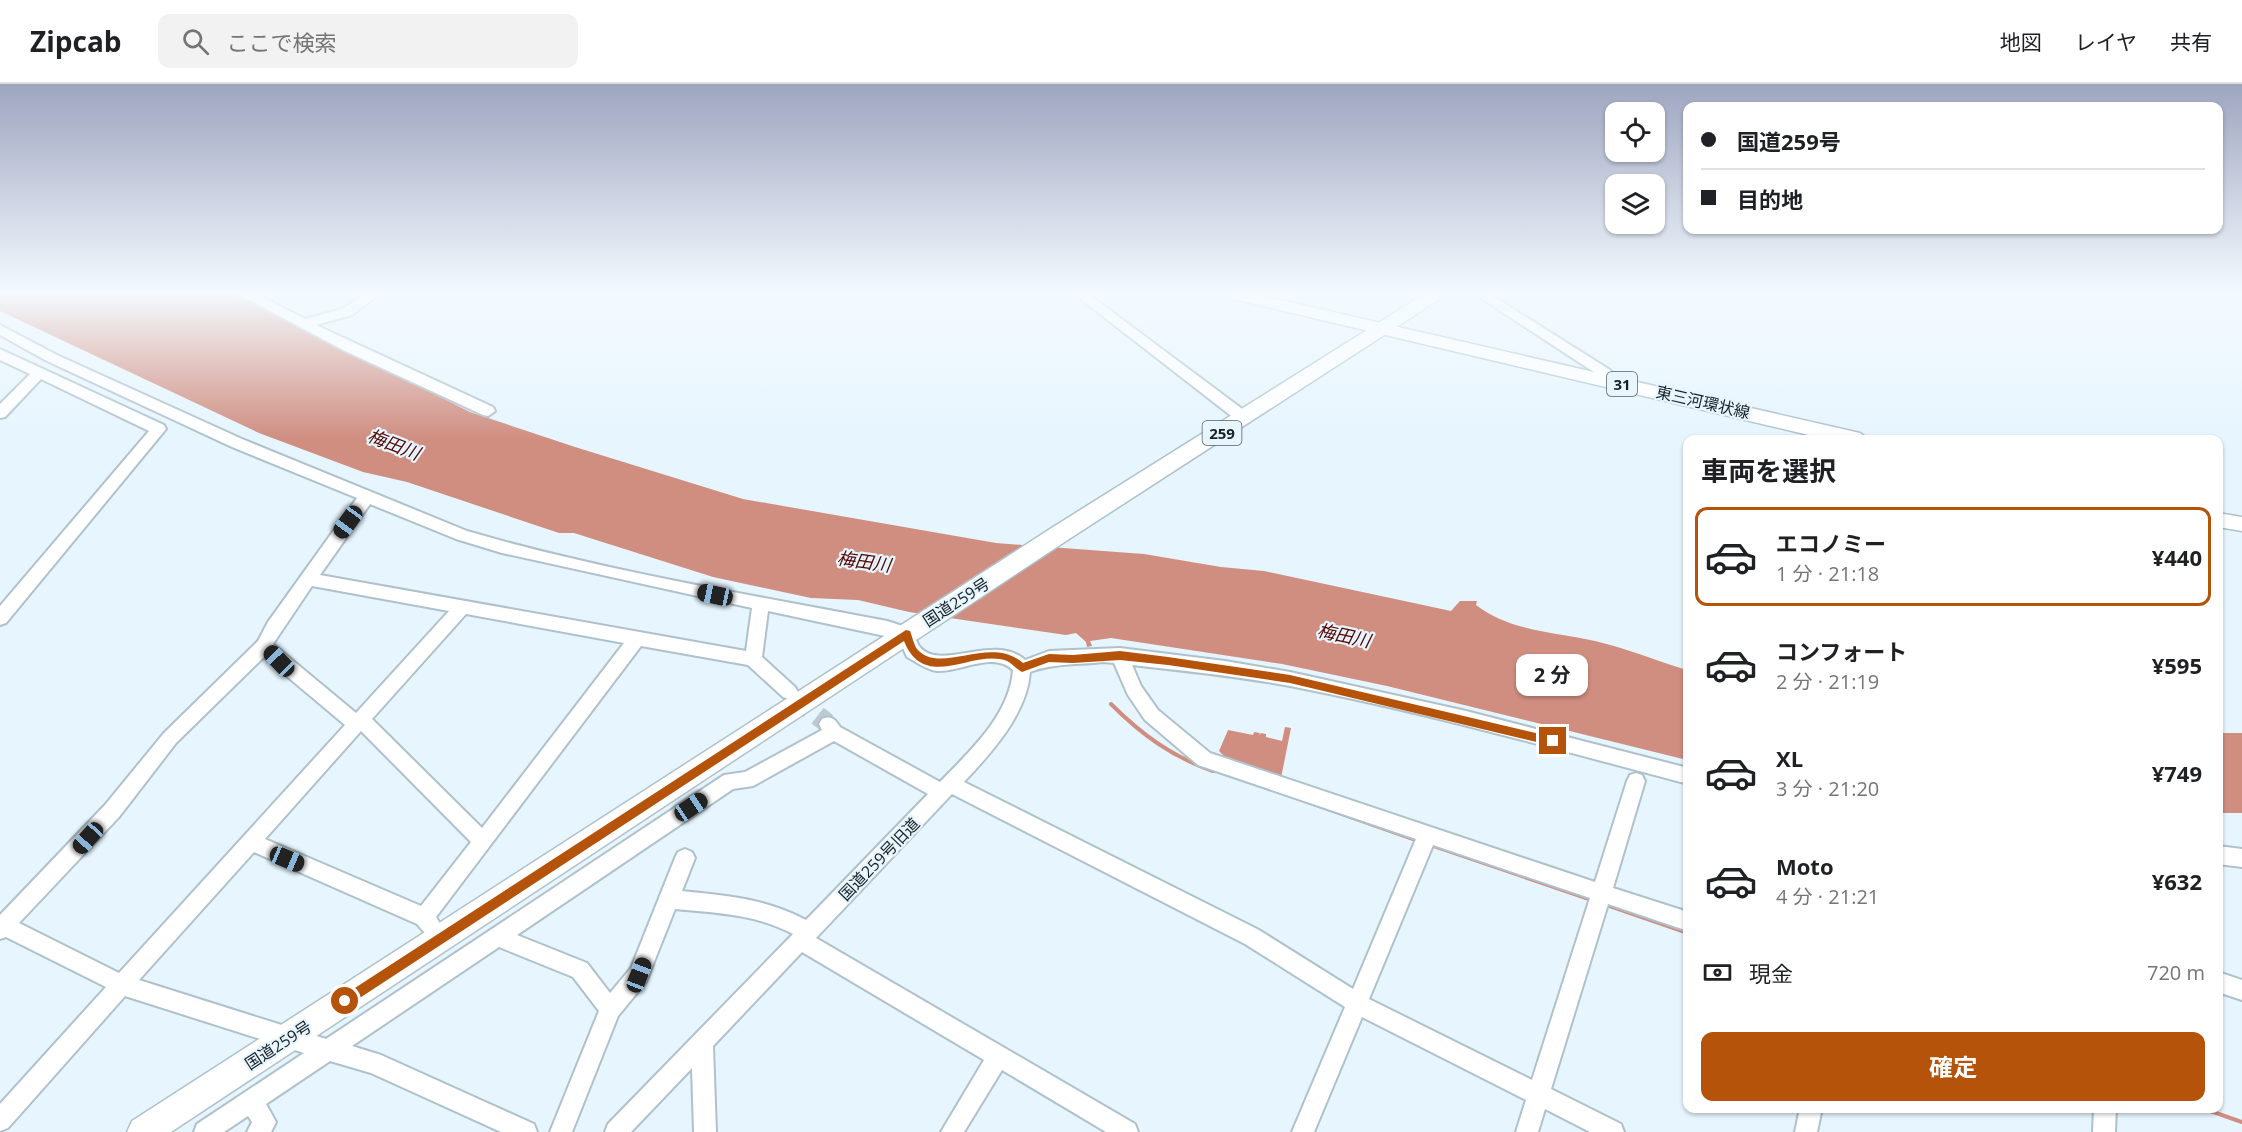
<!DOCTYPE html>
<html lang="ja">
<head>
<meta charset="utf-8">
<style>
	:root { --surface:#fff; --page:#f2f2f2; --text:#202124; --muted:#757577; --line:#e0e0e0; --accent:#b45309 }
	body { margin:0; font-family:"Open Sans","Noto Sans JP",sans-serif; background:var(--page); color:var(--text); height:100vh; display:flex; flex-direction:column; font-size:22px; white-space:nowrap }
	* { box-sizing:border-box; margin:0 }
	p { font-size:20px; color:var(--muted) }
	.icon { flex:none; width:33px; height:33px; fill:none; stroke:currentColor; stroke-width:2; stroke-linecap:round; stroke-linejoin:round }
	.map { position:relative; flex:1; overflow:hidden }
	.side { position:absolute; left:1683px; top:351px; width:540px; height:678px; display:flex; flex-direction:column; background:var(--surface); border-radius:12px; box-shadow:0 2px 4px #0004 }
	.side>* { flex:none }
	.top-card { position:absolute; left:1683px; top:18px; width:540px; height:132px; border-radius:12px; box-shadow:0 2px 4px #0004; display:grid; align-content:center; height:132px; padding:0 18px; background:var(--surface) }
	.tools { position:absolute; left:1605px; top:18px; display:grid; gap:12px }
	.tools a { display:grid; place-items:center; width:60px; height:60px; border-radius:12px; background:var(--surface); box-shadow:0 2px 4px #0004; font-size:30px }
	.end { position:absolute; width:27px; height:27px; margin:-14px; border:8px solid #b45309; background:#fff; box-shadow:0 0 0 3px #fff }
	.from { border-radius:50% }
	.bubble { position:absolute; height:42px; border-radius:12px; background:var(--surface); box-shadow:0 2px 4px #0004; font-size:20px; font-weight:700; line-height:42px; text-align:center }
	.car { position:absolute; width:18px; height:36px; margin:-18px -9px; border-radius:8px; box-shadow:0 0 4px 2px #0007; background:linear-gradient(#222 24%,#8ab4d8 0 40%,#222 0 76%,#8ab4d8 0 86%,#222 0) }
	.top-card b { display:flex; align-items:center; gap:21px; height:57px; font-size:22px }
	.top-card b+b { border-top:2px solid var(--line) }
	.top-card i { width:15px; height:15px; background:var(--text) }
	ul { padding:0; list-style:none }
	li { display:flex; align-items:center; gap:18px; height:99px; margin:0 12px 9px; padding:0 6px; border:3px solid transparent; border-radius:12px }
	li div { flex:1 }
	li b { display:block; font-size:22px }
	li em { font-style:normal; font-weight:700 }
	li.selected { border-color:var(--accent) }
	li>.icon { width:54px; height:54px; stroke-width:1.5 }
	h2 { padding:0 18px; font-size:27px; line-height:72px }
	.pay { display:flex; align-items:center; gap:15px; height:66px; padding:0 18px; font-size:22px }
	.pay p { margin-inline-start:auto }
	.action { display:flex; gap:12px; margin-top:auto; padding:12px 18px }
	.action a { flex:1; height:69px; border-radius:12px; background:var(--accent); color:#fff; font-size:24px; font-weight:700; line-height:69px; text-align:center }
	header { display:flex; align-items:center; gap:36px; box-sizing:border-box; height:84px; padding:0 30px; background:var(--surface); border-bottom:2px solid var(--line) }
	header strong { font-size:28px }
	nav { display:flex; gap:33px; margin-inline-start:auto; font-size:21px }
	.search { width:420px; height:54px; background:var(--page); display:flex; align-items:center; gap:15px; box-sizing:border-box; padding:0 21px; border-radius:12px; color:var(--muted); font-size:22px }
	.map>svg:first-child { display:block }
	.water { fill:#d08e81 }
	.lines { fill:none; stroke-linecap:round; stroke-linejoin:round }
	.stream { stroke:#d08e81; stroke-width:4 }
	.minor-tunnel { stroke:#bdcad2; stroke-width:20; stroke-dasharray:20 10; stroke-linecap:butt }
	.minor-casing { stroke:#afc1cb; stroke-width:4 }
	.major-casing { stroke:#afc1cb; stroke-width:3 }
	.highway-casing { stroke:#afc1cb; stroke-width:3 }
	.minor { fill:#fff; fill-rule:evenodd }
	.major { fill:#fff; fill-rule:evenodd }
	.highway { fill:#fff; fill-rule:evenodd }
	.route { fill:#b45309 }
	.labels { text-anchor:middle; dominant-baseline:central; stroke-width:4.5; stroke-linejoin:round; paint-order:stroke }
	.shield { fill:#e6f5fe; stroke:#566065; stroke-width:1.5 }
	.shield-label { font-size:15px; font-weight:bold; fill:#192024 }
	.street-label { font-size:16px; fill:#192024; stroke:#e6f5fe }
	.water-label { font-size:18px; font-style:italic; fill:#560600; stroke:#e6f5fe }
</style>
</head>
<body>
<header>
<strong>Zipcab</strong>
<div class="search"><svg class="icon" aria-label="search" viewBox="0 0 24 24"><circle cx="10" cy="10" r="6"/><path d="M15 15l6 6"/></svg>ここで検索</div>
<nav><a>地図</a><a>レイヤ</a><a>共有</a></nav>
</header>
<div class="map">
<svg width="2242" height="1048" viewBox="0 0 2242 1048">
	<rect width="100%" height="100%" fill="#e6f5fe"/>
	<g class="water">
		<path d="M 0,209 L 235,209 L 470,328 L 575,363 L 743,415 L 996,459 L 1144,470 L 1221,483 L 1264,487 L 1451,527 L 1460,517 L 1477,517 L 1476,521 C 1509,547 1555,548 1595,557 C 1626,564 1657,577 1687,586 L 1687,676 L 1387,602 L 1282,580 L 1111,554 L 1090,557 L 1092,562 L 1087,563 L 1086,558 L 1076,549 L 1066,551 L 909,528 L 858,516 L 811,514 L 713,493 L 574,449 L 559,449 L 407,398 L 363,388 L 259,349 L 0,227 Z"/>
		<polygon points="1285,643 1291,644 1281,694 1229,677 1219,667 1228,646 1253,651 1254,648 1260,649 1259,652 1261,649 1266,650 1266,653 1282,657"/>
		<rect x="2219" y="649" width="23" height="80"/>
	</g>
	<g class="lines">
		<g class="stream">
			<path d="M 1111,620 C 1141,650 1172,673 1213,687"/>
			<polyline points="1214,685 1419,757"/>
			<polyline points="1431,761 1592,816"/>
			<polyline points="1604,820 1688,849"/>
			<polyline points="2202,1024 2242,1038"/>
		</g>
		<polyline class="minor-tunnel" points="794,613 827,639"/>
		<defs>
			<g id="minor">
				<polygon points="237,209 254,209 305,235 342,225 367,209 381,209 352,231 316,241 493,323 495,327 488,332 483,331 343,266"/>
				<polygon points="1073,209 1087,209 1249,330 1251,334 1249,338 1239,338"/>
				<polygon points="1473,209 1488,209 1610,286 1616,296 1614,299 1604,299 1600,292"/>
				<path d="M 0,241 L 57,271 L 242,355 L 467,447 C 604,487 747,510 887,537 L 912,545 C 915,550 916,558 919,562 C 939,589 994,548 1025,576 L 1049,567 L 1120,564 L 1225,577 L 1290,588 L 1466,627 L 1688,684 L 1688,700 C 1556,665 1424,628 1290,602 C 1238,592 1185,587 1132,581 L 1141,602 L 1158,626 L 1210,669 L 1595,798 L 1627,697 L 1630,691 L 1636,689 L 1642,691 L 1645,697 L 1613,804 L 1688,828 L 1688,847 L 1608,820 L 1551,1005 L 1621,1040 L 1624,1048 L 1590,1048 L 1545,1025 L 1538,1048 L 1516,1048 L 1526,1016 L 1362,933 L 1314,1048 L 1292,1048 L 1345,923 L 1245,860 L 952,710 L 816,854 L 1135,1040 L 1138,1048 L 1106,1048 L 1002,986 L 964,1048 L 941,1048 L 984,976 L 802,868 L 713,962 L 716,1048 L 694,1048 L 692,984 L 631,1048 L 605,1048 L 608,1040 L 793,850 C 756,830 716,829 675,825 L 646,898 L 618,932 L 572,1048 L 550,1048 L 599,927 L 573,893 L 499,863 L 352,962 L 381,971 L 534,1040 L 537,1048 L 501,1048 L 371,989 L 330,977 L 266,1020 L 276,1038 L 271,1048 L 247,1048 L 252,1038 L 248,1032 L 224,1048 L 194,1048 L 197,1040 L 304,969 L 125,912 L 8,1044 L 0,1047 L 0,1020 L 106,903 L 6,853 L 0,855 L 0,831 L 105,721 L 164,649 L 258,557 L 268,538 L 357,414 L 232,363 L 47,277 L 0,251 ZM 370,420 L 456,455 L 502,469 L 752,524 L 746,567 L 320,491 ZM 312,502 L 449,527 L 356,629 L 273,560 ZM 768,527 L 899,555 L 907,573 C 915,577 927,586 937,587 C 962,588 992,567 1013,586 C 1010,631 969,668 940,698 L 840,643 C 835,635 831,631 822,635 L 819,640 L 822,646 L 745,688 L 724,691 L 326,955 L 139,896 L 254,768 L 417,840 L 424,848 L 431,850 L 438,848 L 441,841 L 436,833 L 641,562 L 748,581 L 783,613 L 789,615 L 795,613 L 798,608 L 795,603 L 762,573 ZM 466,530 L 624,559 L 482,744 L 372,635 ZM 264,573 L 345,641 L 119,889 L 19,839 L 119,733 L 176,659 ZM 1103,578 L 1114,579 L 1128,611 L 1145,636 L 1198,681 L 1416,755 L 1353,905 L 1259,846 L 964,698 C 991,669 1027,630 1030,588 C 1054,579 1078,581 1103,578 ZM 361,647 L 471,758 L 421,822 L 265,755 ZM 834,657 L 928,710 L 806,836 C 764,814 728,812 682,807 L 695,774 L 692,768 L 685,765 L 678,768 L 675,774 L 631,884 L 610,909 L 587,879 L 517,851 L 733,705 L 753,702 ZM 1433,761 L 1590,814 L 1532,996 L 1369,915 Z"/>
				<polygon points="0,265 164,341 166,345 6,539 0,541 0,522 149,347 41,295 5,333 0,334 0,320 30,290 0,276"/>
				<polygon points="2218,762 2242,765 2242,783 2218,780"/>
				<polygon points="2218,888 2242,896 2242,916 2218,908"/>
				<polygon points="1800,1024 1822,1024 1817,1048 1795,1048"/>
				<polygon points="2094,1024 2116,1024 2115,1048 2093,1048"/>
			</g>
			<g id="major">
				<polygon points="1221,209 1250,209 1860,349 1869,356 1830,356 1229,214"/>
				<polygon points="2218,429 2242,433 2242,447 2218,443"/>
			</g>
			<polygon id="highway" points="1426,209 1449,209 1066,457 171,1048 127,1048 132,1037 1050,445"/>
		</defs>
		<use href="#minor" class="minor-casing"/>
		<use href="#major" class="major-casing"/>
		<use href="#highway" class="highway-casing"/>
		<use href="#minor" class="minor"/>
		<use href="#major" class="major"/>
		<use href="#highway" class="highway"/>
	</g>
	<linearGradient id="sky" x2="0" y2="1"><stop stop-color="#9ea5bf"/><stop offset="0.59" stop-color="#f4faff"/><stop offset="1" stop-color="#f4faff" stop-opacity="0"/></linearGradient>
	<rect width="2242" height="355" fill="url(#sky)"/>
	<path class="route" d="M 906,546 L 910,547 C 912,552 914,561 917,565 C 940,592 990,550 1023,579 L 1049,570 L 1073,571 L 1120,567 L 1168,573 L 1290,591 L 1553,653 L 1559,657 L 1553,662 L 1290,599 L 1168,581 L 1120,576 L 1073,579 L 1049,578 L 1022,588 C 1016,585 1012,579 1007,577 C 973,564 925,609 904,557 L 349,921 L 341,921 L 341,913 Z"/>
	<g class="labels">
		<g class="shield">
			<rect x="1607" y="288" width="30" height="24" rx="4.5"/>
			<rect x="1202.5" y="337" width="39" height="24" rx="4.5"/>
		</g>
		<g class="shield-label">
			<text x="1622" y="300">31</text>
			<text x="1222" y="349">259</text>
		</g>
		<g class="street-label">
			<text transform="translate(1703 318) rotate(13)">東三河環状線</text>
			<text transform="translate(956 518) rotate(-33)">国道259号</text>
			<text transform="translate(879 775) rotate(-46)">国道259号旧道</text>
			<text transform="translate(278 961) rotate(-33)">国道259号</text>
		</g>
		<g class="water-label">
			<text transform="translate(394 360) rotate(21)">梅田川</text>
			<text transform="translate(864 477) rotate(8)">梅田川</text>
			<text transform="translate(1344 551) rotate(12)">梅田川</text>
		</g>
	</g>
</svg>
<div class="tools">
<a><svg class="icon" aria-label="locate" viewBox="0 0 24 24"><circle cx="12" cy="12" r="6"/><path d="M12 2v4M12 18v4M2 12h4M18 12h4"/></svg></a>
<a><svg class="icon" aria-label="layers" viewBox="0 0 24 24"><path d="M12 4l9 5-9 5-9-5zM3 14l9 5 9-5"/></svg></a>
</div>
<i class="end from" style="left:345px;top:917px"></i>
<i class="end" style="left:1553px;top:657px"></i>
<div class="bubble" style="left:1516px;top:570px;width:72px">2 分</div>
<i class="car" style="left:348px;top:438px;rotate:216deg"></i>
<i class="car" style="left:715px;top:511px;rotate:282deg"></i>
<i class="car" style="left:279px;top:577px;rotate:316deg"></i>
<i class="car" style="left:691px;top:723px;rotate:56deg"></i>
<i class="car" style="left:88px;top:754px;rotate:222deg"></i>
<i class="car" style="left:287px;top:775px;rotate:113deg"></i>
<i class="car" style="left:639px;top:891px;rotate:21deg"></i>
<div class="top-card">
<b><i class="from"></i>国道259号</b>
<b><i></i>目的地</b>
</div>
<section class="side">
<h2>車両を選択</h2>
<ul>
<li class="selected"><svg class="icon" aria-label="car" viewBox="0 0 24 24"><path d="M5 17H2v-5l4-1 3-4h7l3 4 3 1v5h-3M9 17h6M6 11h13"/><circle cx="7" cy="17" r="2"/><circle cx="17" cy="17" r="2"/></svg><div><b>エコノミー</b><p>1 分 · 21:18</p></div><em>¥440</em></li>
<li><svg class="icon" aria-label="car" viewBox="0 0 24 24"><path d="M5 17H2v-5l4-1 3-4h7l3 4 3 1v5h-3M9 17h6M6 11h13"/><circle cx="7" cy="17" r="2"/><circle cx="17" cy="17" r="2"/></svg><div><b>コンフォート</b><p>2 分 · 21:19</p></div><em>¥595</em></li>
<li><svg class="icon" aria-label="car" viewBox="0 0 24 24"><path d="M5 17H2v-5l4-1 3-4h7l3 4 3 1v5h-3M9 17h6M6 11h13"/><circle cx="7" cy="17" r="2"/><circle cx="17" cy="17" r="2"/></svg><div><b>XL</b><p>3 分 · 21:20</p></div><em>¥749</em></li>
<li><svg class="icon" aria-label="car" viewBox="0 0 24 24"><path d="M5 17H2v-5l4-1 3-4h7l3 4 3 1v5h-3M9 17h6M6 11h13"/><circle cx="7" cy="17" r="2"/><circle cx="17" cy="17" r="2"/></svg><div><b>Moto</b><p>4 分 · 21:21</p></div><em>¥632</em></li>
</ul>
<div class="pay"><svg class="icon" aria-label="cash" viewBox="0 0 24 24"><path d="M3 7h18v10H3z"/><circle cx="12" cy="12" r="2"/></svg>現金<p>720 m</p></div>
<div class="action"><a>確定</a></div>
</section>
</div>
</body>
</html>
